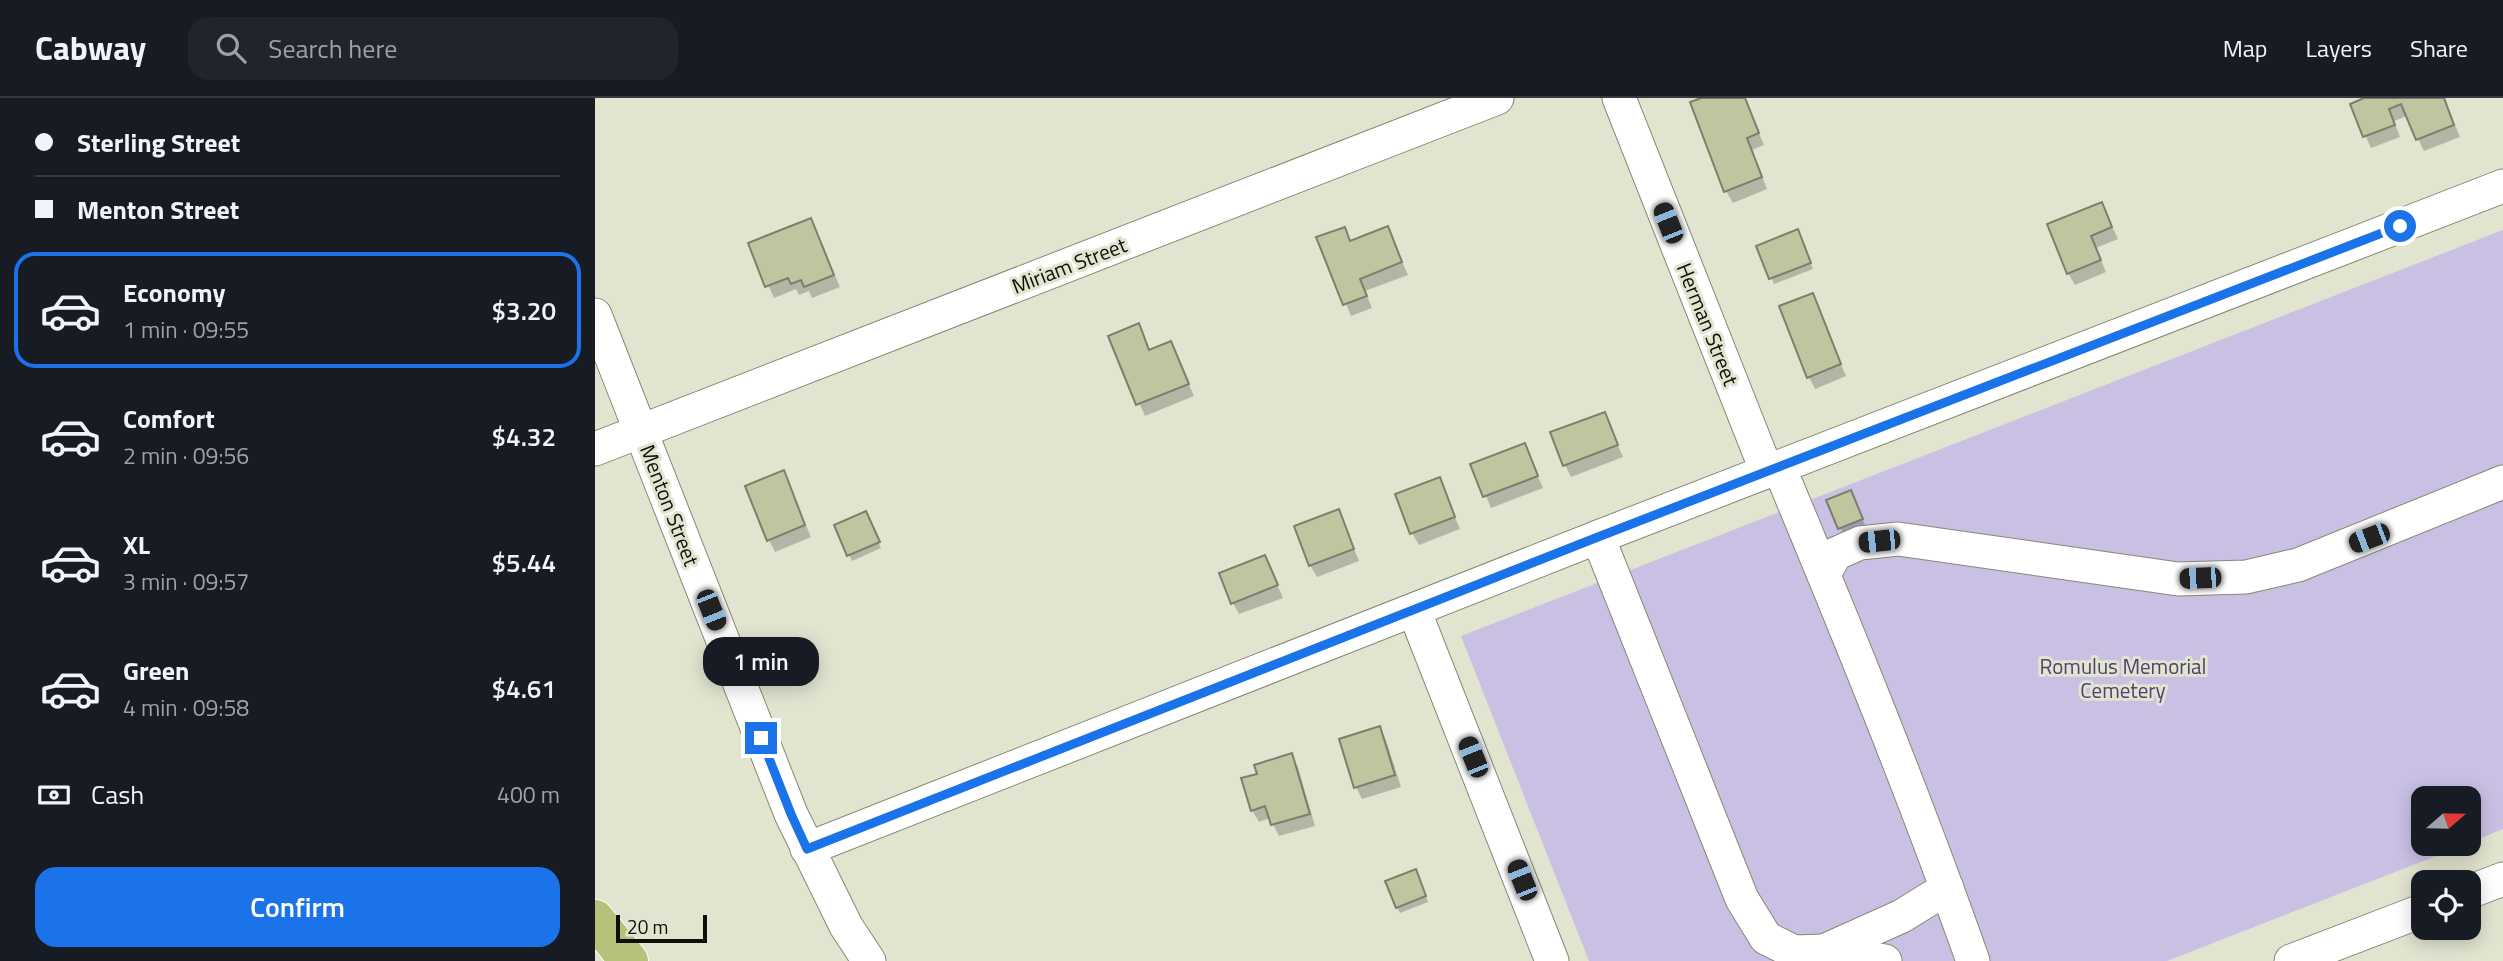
<!DOCTYPE html>
<html lang="en">
<head>
<meta charset="utf-8">
<style>
	:root { --surface:#171b24; --page:#20242c; --text:#f1f3f6; --muted:#9ea1a6; --line:#363941; --accent:#1a73e8 }
	body { margin:0; font-family:"Titillium Web",sans-serif; background:var(--page); color:var(--text); height:100vh; display:flex; flex-direction:column; font-size:26px; white-space:nowrap }
	* { box-sizing:border-box; margin:0 }
	p { font-size:23px; color:var(--muted) }
	.icon { flex:none; width:38px; height:38px; fill:none; stroke:currentColor; stroke-width:2; stroke-linecap:round; stroke-linejoin:round }
	.map { position:relative; flex:1; overflow:hidden }
	.side { display:flex; flex-direction:column; background:var(--surface); width:595px }
	.side>* { flex:none }
	.hud { display:grid; align-content:center; height:154px; padding:0 35px; background:var(--surface) }
	.needle { width:46px; rotate:70deg }
	.controls { position:absolute; left:1816px; top:688px; display:grid; gap:14px }
	.controls a { display:grid; place-items:center; width:70px; height:70px; border-radius:14px; background:var(--surface); box-shadow:0 4px 18px #0003; font-size:35px }
	.scale { position:absolute; left:21px; bottom:18px; width:91px; box-sizing:border-box; padding-left:7px; border:4px solid #0e0f08; border-top:0; font-size:19px; line-height:24px; white-space:nowrap; color:#0e0f08; -webkit-text-stroke:5px #e1e4cf; paint-order:stroke }
	.end { position:absolute; width:32px; height:32px; margin:-16px; border:9px solid #1a73e8; background:#fff; box-shadow:0 0 0 4px #fff }
	.from { border-radius:50% }
	.bubble { position:absolute; height:49px; border-radius:21px; background:var(--surface); box-shadow:0 4px 18px #0003; font-size:23px; font-weight:600; line-height:49px; text-align:center }
	.car { position:absolute; width:21px; height:42px; margin:-21px -10px; border-radius:9px; box-shadow:0 0 5px 2px #0007; background:linear-gradient(#222 24%,#8ab4d8 0 40%,#222 0 76%,#8ab4d8 0 86%,#222 0) }
	.hud b { display:flex; align-items:center; gap:24px; height:66px; font-size:26px }
	.hud b+b { border-top:2px solid var(--line) }
	.hud i { width:18px; height:18px; background:var(--text) }
	ul { padding:0; list-style:none }
	li { display:flex; align-items:center; gap:21px; height:116px; margin:0 14px 10px; padding:0 21px; border:4px solid transparent; border-radius:21px }
	li div { flex:1 }
	li b { display:block; font-size:26px }
	li em { font-style:normal; font-weight:600 }
	li.active { border-color:var(--accent) }
	li>.icon { width:63px; height:63px; stroke-width:1.5 }
	.pay { display:flex; align-items:center; gap:18px; height:77px; padding:0 35px; font-size:26px }
	.pay p { margin-inline-start:auto }
	.button { display:flex; gap:14px; margin-top:auto; padding:14px 35px }
	.button a { flex:1; height:80px; border-radius:21px; background:var(--accent); color:#fff; font-size:28px; font-weight:600; line-height:80px; text-align:center }
	header { display:flex; align-items:center; gap:42px; box-sizing:border-box; height:98px; padding:0 35px; background:var(--surface); border-bottom:2px solid var(--line) }
	header strong { font-size:33px }
	nav { display:flex; gap:38px; margin-inline-start:auto; font-size:24px }
	.search { width:490px; height:63px; background:var(--page); display:flex; align-items:center; gap:18px; box-sizing:border-box; padding:0 24px; border-radius:21px; color:var(--muted); font-size:26px }
	main { display:flex; flex:1; min-height:0 }
	.map>svg:first-child { display:block }
	.green { fill:#c9c0e4 }
	.shadow { fill:#0003 }
	.building { fill:#bfc59f; stroke:#7c7f6c; stroke-width:2 }
	.lines { fill:none; stroke-linecap:round; stroke-linejoin:round }
	.minor-casing { stroke:#868975; stroke-width:35 }
	.highway-casing { stroke:#fff; stroke-width:40 }
	.minor { stroke:#fff; stroke-width:33 }
	.highway { stroke:#b8c17a; stroke-width:38 }
	.route { stroke:#1a73e8; stroke-width:9 }
	.labels { text-anchor:middle; dominant-baseline:central; stroke-width:6; stroke-linejoin:round; paint-order:stroke }
	.street-label { font-size:21px; fill:#0e0f08; stroke:#e1e4cf }
	.park-label { font-size:21px; fill:#504172; stroke:#e1e4cf }
</style>
</head>
<body>
<header>
<strong>Cabway</strong>
<div class="search"><svg class="icon" aria-label="search" viewBox="0 0 24 24"><circle cx="10" cy="10" r="6"/><path d="M15 15l6 6"/></svg>Search here</div>
<nav><a>Map</a><a>Layers</a><a>Share</a></nav>
</header>
<main>
<section class="side">
<div class="hud">
<b><i class="from"></i>Sterling Street</b>
<b><i></i>Menton Street</b>
</div>
<ul>
<li class="active"><svg class="icon" aria-label="car" viewBox="0 0 24 24"><path d="M5 17H2v-5l4-1 3-4h7l3 4 3 1v5h-3M9 17h6M6 11h13"/><circle cx="7" cy="17" r="2"/><circle cx="17" cy="17" r="2"/></svg><div><b>Economy</b><p>1 min · 09:55</p></div><em>$3.20</em></li>
<li><svg class="icon" aria-label="car" viewBox="0 0 24 24"><path d="M5 17H2v-5l4-1 3-4h7l3 4 3 1v5h-3M9 17h6M6 11h13"/><circle cx="7" cy="17" r="2"/><circle cx="17" cy="17" r="2"/></svg><div><b>Comfort</b><p>2 min · 09:56</p></div><em>$4.32</em></li>
<li><svg class="icon" aria-label="car" viewBox="0 0 24 24"><path d="M5 17H2v-5l4-1 3-4h7l3 4 3 1v5h-3M9 17h6M6 11h13"/><circle cx="7" cy="17" r="2"/><circle cx="17" cy="17" r="2"/></svg><div><b>XL</b><p>3 min · 09:57</p></div><em>$5.44</em></li>
<li><svg class="icon" aria-label="car" viewBox="0 0 24 24"><path d="M5 17H2v-5l4-1 3-4h7l3 4 3 1v5h-3M9 17h6M6 11h13"/><circle cx="7" cy="17" r="2"/><circle cx="17" cy="17" r="2"/></svg><div><b>Green</b><p>4 min · 09:58</p></div><em>$4.61</em></li>
</ul>
<div class="pay"><svg class="icon" aria-label="cash" viewBox="0 0 24 24"><path d="M3 7h18v10H3z"/><circle cx="12" cy="12" r="2"/></svg>Cash<p>400 m</p></div>
<div class="button"><a>Confirm</a></div>
</section>
<div class="map">
<svg width="1908" height="863" viewBox="0 0 1908 863">
	<rect width="100%" height="100%" fill="#e1e4cf"/>
	<polygon class="green" points="1908,132 1908,731 1874,745 1874,700 1829,700 1829,746 1872,746 1572,863 994,863 866,538"/>
	<g class="shadow">
		<polygon points="1111,0 1149,0 1169,47 1157,52 1172,91 1138,105 1131,93"/>
		<polygon points="1774,0 1849,0 1865,39 1829,53 1812,18 1799,23 1805,39 1776,50 1757,7"/>
		<polygon points="1506,106 1523,141 1501,150 1511,174 1480,187 1473,175"/>
		<polygon points="216,122 245,189 217,200 214,193 204,197 201,191 179,200 155,146"/>
		<polygon points="792,130 813,177 770,193 777,210 756,218 724,140 749,131 756,144"/>
		<polygon points="1205,139 1218,171 1179,186 1163,149"/>
		<polygon points="1217,197 1251,278 1220,291 1214,279"/>
		<polygon points="543,228 555,253 575,245 599,298 550,318 515,239"/>
		<polygon points="1009,316 1028,359 976,379 970,367"/>
		<polygon points="929,347 948,390 896,410 878,367"/>
		<polygon points="188,374 216,439 180,454 174,442"/>
		<polygon points="844,381 865,431 824,447 817,435"/>
		<polygon points="1258,399 1270,427 1248,436 1233,403"/>
		<polygon points="743,413 764,463 722,479 715,467"/>
		<polygon points="273,420 286,450 257,463 241,427"/>
		<polygon points="670,459 688,500 644,516 638,505"/>
		<polygon points="784,630 791,642 806,689 767,701 761,689"/>
		<polygon points="696,657 703,669 720,728 684,738 675,720 664,724 657,712 664,677"/>
		<polygon points="823,778 833,804 805,815 802,809"/>
	</g>
	<g class="building">
		<polygon points="1106,0 1150,0 1164,35 1152,40 1167,79 1129,94 1095,4"/>
		<polygon points="1769,0 1849,0 1859,27 1821,42 1806,6 1794,11 1800,27 1768,39 1755,6"/>
		<polygon points="1507,104 1517,129 1496,138 1506,162 1472,176 1452,126"/>
		<polygon points="216,120 239,177 209,189 206,182 196,186 193,180 170,189 153,145"/>
		<polygon points="793,128 807,164 765,181 772,198 748,207 721,139 750,129 755,143"/>
		<polygon points="1203,131 1216,165 1174,181 1161,148"/>
		<polygon points="1218,195 1246,266 1212,280 1184,208"/>
		<polygon points="544,225 554,252 576,243 594,286 541,307 513,238"/>
		<polygon points="1010,314 1023,347 968,368 955,334"/>
		<polygon points="930,345 943,378 888,399 875,366"/>
		<polygon points="189,372 210,427 172,443 150,388"/>
		<polygon points="845,379 860,419 815,436 800,396"/>
		<polygon points="1256,392 1268,421 1243,431 1231,402"/>
		<polygon points="744,411 759,451 714,468 699,428"/>
		<polygon points="271,413 285,444 252,458 239,427"/>
		<polygon points="670,457 683,487 636,506 624,475"/>
		<polygon points="785,628 800,677 759,690 744,641"/>
		<polygon points="697,655 715,716 676,727 670,708 656,713 646,680 662,676 659,667"/>
		<polygon points="821,771 831,798 801,810 790,783"/>
	</g>
	<g class="lines">
		<defs>
			<g id="minor">
				<polyline points="1024,0 1172,374"/>
				<polyline points="0,217 196,716 251,828 274,863"/>
				<polyline points="0,351 902,0"/>
				<path d="M 1184,369 C 1252,532 1319,696 1378,863"/>
				<polyline points="1003,439 1147,801 1171,840 1199,854 1229,853 1290,863"/>
				<polyline points="1229,477 1240,456 1265,445 1303,441 1583,481 1651,479 1703,467 1908,384"/>
				<polyline points="819,512 957,863"/>
				<polyline points="212,751 1003,439 1908,88"/>
				<polyline points="1874,794 1908,781"/>
				<polyline points="1229,853 1307,818 1352,790"/>
				<polyline points="1696,863 1829,812"/>
			</g>
			<polyline id="highway" points="0,821 34,863"/>
		</defs>
		<use href="#minor" class="minor-casing"/>
		<use href="#highway" class="highway-casing"/>
		<use href="#minor" class="minor"/>
		<use href="#highway" class="highway"/>
	</g>
	<g class="lines">
		<polyline class="route" points="166,640 196,716 212,751 1003,439 1805,128"/>
	</g>
	<g class="labels">
		<g class="street-label">
			<text transform="translate(474 167) rotate(-21)">Miriam Street</text>
			<text transform="translate(1113 226) rotate(68)">Herman Street</text>
			<text transform="translate(75 407) rotate(69)">Menton Street</text>
		</g>
		<g class="park-label">
			<text x="1528" y="568">Romulus Memorial<tspan x="1528" dy="24">Cemetery</tspan></text>
		</g>
	</g>
</svg>
<div class="controls">
<a><svg class="needle" viewBox="-14 -14 28 28"><path d="M0-13l5 13h-10z" fill="#e53935"/><path d="M0 13l5-13h-10z" fill="#9ea1a6"/></svg></a>
<a><svg class="icon" aria-label="locate" viewBox="0 0 24 24"><circle cx="12" cy="12" r="6"/><path d="M12 2v4M12 18v4M2 12h4M18 12h4"/></svg></a>
</div>
<div class="scale">20 m</div>
<i class="end from" style="left:1805px;top:128px"></i>
<i class="end" style="left:166px;top:640px"></i>
<div class="bubble" style="left:108px;top:539px;width:116px">1 min</div>
<i class="car" style="left:1073px;top:125px;rotate:338deg"></i>
<i class="car" style="left:1774px;top:440px;rotate:249deg"></i>
<i class="car" style="left:1284px;top:443px;rotate:264deg"></i>
<i class="car" style="left:1605px;top:480px;rotate:268deg"></i>
<i class="car" style="left:116px;top:512px;rotate:158deg"></i>
<i class="car" style="left:878px;top:659px;rotate:338deg"></i>
<i class="car" style="left:927px;top:782px;rotate:338deg"></i>
</div>
</main>
</body>
</html>
